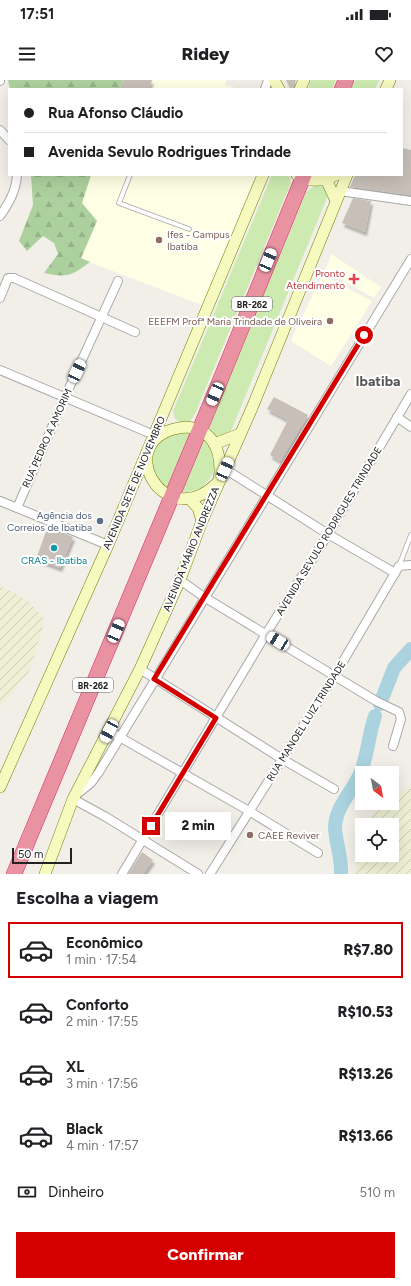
<!DOCTYPE html>
<html lang="pt">
<head>
<meta charset="utf-8">
<style>
	:root { --surface:#fff; --page:#f2f2f2; --text:#202124; --muted:#757577; --line:#e0e0e0; --accent:#d40000 }
	body { margin:0; font-family:Figtree,sans-serif; background:var(--page); color:var(--text); height:100vh; display:flex; flex-direction:column; font-size:15px; white-space:nowrap }
	* { box-sizing:border-box; margin:0 }
	p { font-size:13px; color:var(--muted) }
	.icon { flex:none; width:22px; height:22px; fill:none; stroke:currentColor; stroke-width:2; stroke-linecap:round; stroke-linejoin:round }
	.map { position:relative; height:794px; overflow:hidden }
	.drawer { display:flex; flex-direction:column; background:var(--surface); flex:1 }
	.drawer>* { flex:none }
	.guide { position:absolute; left:8px; top:8px; width:395px; height:88px; border-radius:0px; box-shadow:0 4px 16px #0002; display:grid; align-content:center; height:88px; padding:0 16px; background:var(--surface) }
	.needle { width:26px; rotate:148deg }
	.buttons { position:absolute; left:355px; top:686px; display:grid; gap:8px }
	.buttons a { display:grid; place-items:center; width:44px; height:44px; border-radius:0px; background:var(--surface); box-shadow:0 4px 16px #0002; font-size:20px }
	.scale { position:absolute; left:12px; bottom:10px; width:60px; box-sizing:border-box; padding-left:4px; border:2px solid #222; border-top:0; font-size:11px; line-height:14px; white-space:nowrap; color:#222; -webkit-text-stroke:3px #fff; paint-order:stroke }
	.end { position:absolute; width:18px; height:18px; margin:-9px; border:5px solid #d40000; background:#fff; box-shadow:0 0 0 2px #fff }
	.from { border-radius:50% }
	.bubble { position:absolute; height:28px; border-radius:0px; background:var(--surface); box-shadow:0 4px 16px #0002; font-size:13px; font-weight:800; line-height:28px; text-align:center }
	.car { position:absolute; width:12px; height:24px; margin:-12px -6px; border-radius:5px; box-shadow:0 0 3px 1px #0007; background:linear-gradient(#fff 24%,#345 0 40%,#fff 0 76%,#345 0 86%,#fff 0) }
	.guide b { display:flex; align-items:center; gap:14px; height:38px; font-size:15px }
	.guide b+b { border-top:1px solid var(--line) }
	.guide i { width:10px; height:10px; background:var(--text) }
	ul { padding:0; list-style:none }
	li { display:flex; align-items:center; gap:12px; height:56px; margin:0 8px 6px; padding:0 8px; border:2px solid transparent; border-radius:0px }
	li div { flex:1 }
	li b { display:block; font-size:15px }
	li em { font-style:normal; font-weight:800 }
	li.current { border-color:var(--accent) }
	li>.icon { width:36px; height:36px; stroke-width:1.5 }
	h2 { padding:0 16px; font-size:18px; line-height:48px }
	.pay { display:flex; align-items:center; gap:10px; height:44px; padding:0 16px; font-size:15px }
	.pay p { margin-inline-start:auto }
	.button { display:flex; gap:8px; margin-top:auto; padding:8px 16px }
	.button a { flex:1; height:46px; border-radius:0px; background:var(--accent); color:#fff; font-size:16px; font-weight:800; line-height:46px; text-align:center }
	.status { display:flex; justify-content:space-between; align-items:center; height:28px; padding:0 20px; background:var(--surface); direction:ltr }
	.status svg { height:11px; fill:currentColor }
	header { display:flex; justify-content:space-between; align-items:center; height:52px; padding:0 16px; background:var(--surface); font-size:18px; font-weight:800 }
	.map>svg:first-child { display:block }
	.education { fill:#ffffe5 }
	.farmland { fill:url(#farmland-furrows) }
	.forest { fill:url(#forest-firs) }
	.garden { fill:#cdebb0 }
	.lines { fill:none; stroke-linecap:round; stroke-linejoin:round }
	.river { stroke:#aad3df; stroke-width:14 }
	.building { fill:#c7bfb8; filter:url(#shadow) }
	.lane-casing { stroke:#a9a9a9; stroke-width:5.5 }
	.street-casing { stroke:#a9a9a9; stroke-width:10 }
	.secondary-casing { stroke:#707d05; stroke-width:12 }
	.highway-casing { stroke:#dc2a67; stroke-width:16 }
	.lane { stroke:#fff; stroke-width:4 }
	.street { stroke:#fff; stroke-width:8 }
	.secondary { stroke:#f7fabf; stroke-width:11 }
	.highway { stroke:#e892a2; stroke-width:15 }
	.route { stroke:#d40000; stroke-width:5 }
	.education-dot { fill:#8d6e63; stroke:#fff; stroke-width:1.5 }
	.health-dot { fill:#e0444e; stroke:#fff; stroke-width:1.5 }
	.service-dot { fill:#5c6f8a; stroke:#fff; stroke-width:1.5 }
	.culture-dot { fill:#0f9aa8; stroke:#fff; stroke-width:1.5 }
	.labels { text-anchor:middle; dominant-baseline:central; stroke-width:4; stroke-linejoin:round; paint-order:stroke }
	.shield { fill:#fff; stroke:#646464; stroke-width:1 }
	.shield-label { font-size:9px; font-weight:bold; fill:#222 }
	.education-label { font-size:10px; fill:#785e54; stroke:#fff; text-anchor:start }
	.health-label { font-size:10px; fill:#be3a42; stroke:#fff; text-anchor:end }
	.street-label { font-size:10px; fill:#222; stroke:#fff }
	.service-label { font-size:10px; fill:#4e5e75; stroke:#fff; text-anchor:end }
	.culture-label { font-size:10px; fill:#0d838f; stroke:#fff }
	.district-label { font-size:14px; font-weight:bold; fill:#555; stroke:#fff }
</style>
</head>
<body>
<div class="status"><b>17:51</b><svg viewBox="0 0 49 12"><path d="M0 12V9h3v3zM5 12V6h3v6zM10 12V3h3v9zM15 12V0h3v12zM26 1h20v11H26zM47 4h2v5h-2z"/></svg></div>
<header><svg class="icon" aria-label="menu" viewBox="0 0 24 24"><path d="M4 6h16M4 12h16M4 18h16"/></svg>Ridey<svg class="icon" aria-label="heart" viewBox="0 0 24 24"><path d="M12 20l-8-8c-3-5 5-10 8-4 3-6 11-1 8 4z"/></svg></header>
<div class="map">
<svg width="411" height="794" viewBox="0 0 411 794">
	<defs>
		<pattern id="farmland-furrows" width="10" height="10" patternUnits="userSpaceOnUse"><rect width="10" height="10" fill="#eef0d5"/><path d="M-1 1l2-2M0 10L10 0M9 11l2-2" fill="none" stroke="#ccceb7"/></pattern>
		<pattern id="forest-firs" width="22" height="20" patternUnits="userSpaceOnUse"><rect width="22" height="20" fill="#add19e"/><path d="M5 1l3.5 6h-7zM16 11l3.5 6h-7z" fill="#95b388"/></pattern>
		<filter id="shadow"><feDropShadow dx="2" dy="4" stdDeviation="1" flood-color="#0004"/></filter>
	</defs>
	<rect width="100%" height="100%" fill="#f2efe9"/>
	<g class="education">
		<polygon points="153,0 227,0 225,5 239,9 150,9"/>
		<polygon points="91,95 256,95 202,225 81,179 97,141 82,123"/>
		<polygon points="331,174 381,207 374,218 325,191"/>
		<polygon points="322,195 372,221 331,286 291,261"/>
	</g>
	<g class="farmland">
		<polygon points="0,505 27,520 44,538 42,551 29,592 0,627"/>
		<polygon points="411,705 411,794 354,794 357,784 355,760 357,748 362,748 362,775 392,775 392,745 370,745 376,723 392,723 392,710 399,714"/>
	</g>
	<g class="forest">
		<polygon points="8,0 123,0 120,9 10,9"/>
		<path d="M 31,95 L 91,95 L 82,123 L 97,141 L 81,178 L 90,182 C 72,196 66,198 44,193 L 58,174 L 54,163 L 43,156 L 27,171 L 19,161 L 33,125 Z"/>
	</g>
	<g class="garden">
		<polygon points="311,0 336,0 332,9 308,9"/>
		<polygon points="355,0 379,0 375,9 351,9"/>
		<polygon points="272,95 289,95 291,103 194,336 189,342 181,343 175,339 173,331"/>
		<polygon points="316,105 323,107 327,114 327,118 231,351 229,354 218,358 211,353 209,346 306,112"/>
		<path d="M 183,352 L 191,353 L 168,408 C 150,396 146,368 167,356 C 172,354 178,353 183,352 Z"/>
		<path d="M 202,357 C 227,380 212,415 178,412 Z"/>
	</g>
	<g class="lines">
		<g class="river">
			<polyline points="380,624 394,588 411,569"/>
			<path d="M 341,794 C 342,778 336,764 335,748 C 335,728 351,713 359,696 C 368,677 368,656 375,636"/>
		</g>
	</g>
	<g class="building">
		<polygon points="123,0 152,0 149,9 120,9"/>
		<polygon points="286,0 296,0 293,8 289,6"/>
		<polygon points="402,68 411,70 411,115 350,107 355,95 402,95"/>
		<polygon points="353,118 371,121 365,152 342,143"/>
		<polygon points="274,317 308,335 280,381 270,375 288,340 267,329"/>
		<polygon points="48,446 73,457 60,488 36,479"/>
		<polygon points="142,772 153,780 143,794 128,794"/>
	</g>
	<g class="lines">
		<defs>
			<g id="lane">
				<polyline points="130,95 119,123 189,149"/>
				<polyline points="399,486 411,455"/>
			</g>
			<g id="street">
				<polyline points="0,0 0,1"/>
				<polyline points="265,9 268,0"/>
				<polyline points="0,50 9,60"/>
				<polyline points="340,111 411,121"/>
				<path d="M 0,136 C 9,123 16,111 17,95"/>
				<polyline points="0,218 8,198 14,198 135,252"/>
				<polyline points="0,290 154,355"/>
				<polyline points="397,337 411,347"/>
				<polyline points="225,389 328,454 395,493"/>
				<polyline points="0,421 108,465"/>
				<polyline points="17,428 65,317 118,201"/>
				<polyline points="180,500 204,517 376,621 399,632 401,639 393,666"/>
				<polyline points="140,589 282,679 334,709"/>
				<polyline points="109,651 249,731 318,773"/>
				<polyline points="76,715 91,703 99,692 411,179"/>
				<polyline points="73,719 106,737 198,794"/>
				<polyline points="122,794 266,554 328,454 411,314"/>
				<polyline points="210,794 335,595 395,493 399,486 411,485"/>
			</g>
			<g id="secondary">
				<polyline points="274,0 279,9"/>
				<polyline points="300,9 304,0"/>
				<polyline points="386,9 390,0"/>
				<path d="M 297,95 C 308,103 324,101 336,95"/>
				<polyline points="326,99 336,121"/>
				<path d="M 186,347 C 215,349 223,375 219,401 C 163,460 107,354 186,347 Z"/>
				<polyline points="214,364 240,354"/>
				<polyline points="189,418 198,428 202,441"/>
				<polyline points="0,707 108,465 263,95"/>
				<polyline points="45,794 73,719 140,589 180,500 202,441 252,328 347,95"/>
			</g>
			<g id="highway">
				<polyline points="342,9 346,0"/>
				<polyline points="14,794 215,313 304,95"/>
			</g>
		</defs>
		<use href="#lane" class="lane-casing"/>
		<use href="#street" class="street-casing"/>
		<use href="#secondary" class="secondary-casing"/>
		<use href="#highway" class="highway-casing"/>
		<use href="#lane" class="lane"/>
		<use href="#street" class="street"/>
		<use href="#secondary" class="secondary"/>
		<use href="#highway" class="highway"/>
	</g>
	<g class="lines">
		<polyline class="route" points="151,746 216,638 154,599 364,255"/>
	</g>
	<g class="education-dot">
		<circle cx="159" cy="160" r="4"/>
		<circle cx="330" cy="241" r="4"/>
		<circle cx="250" cy="755" r="4"/>
	</g>
	<path class="health-dot" d="M352 193h4v4h4v4h-4v4h-4v-4h-4v-4h4z"/>
	<circle class="service-dot" cx="100" cy="441" r="4"/>
	<circle class="culture-dot" cx="54" cy="468" r="4"/>
	<g class="labels">
		<g class="shield">
			<rect x="232" y="217" width="40" height="14" rx="3"/>
			<rect x="73" y="598" width="40" height="14" rx="3"/>
		</g>
		<g class="shield-label">
			<text x="252" y="224">BR-262</text>
			<text x="93" y="605">BR-262</text>
		</g>
		<g class="education-label">
			<text x="167" y="154">Ifes - Campus<tspan x="167" dy="12">Ibatiba</tspan></text>
			<text x="322" y="241" text-anchor="end">EEEFM Profª Maria Trindade de Oliveira</text>
			<text x="258" y="755">CAEE Reviver</text>
		</g>
		<g class="health-label">
			<text x="345" y="193">Pronto<tspan x="345" dy="12">Atendimento</tspan></text>
		</g>
		<g class="street-label">
			<text transform="translate(47 358) rotate(-66)">RUA PEDRO A AMORIM</text>
			<text transform="translate(134 403) rotate(-67)">AVENIDA SETE DE NOVEMBRO</text>
			<text transform="translate(329 451) rotate(-59)">AVENIDA SEVULO RODRIGUES TRINDADE</text>
			<text transform="translate(191 469) rotate(-68)">AVENIDA MÁRIO ANDREZZA</text>
			<text transform="translate(306 641) rotate(-58)">RUA MANOEL LUIZ TRINDADE</text>
		</g>
		<g class="service-label">
			<text x="92" y="435">Agência dos<tspan x="92" dy="12">Correios de Ibatiba</tspan></text>
		</g>
		<g class="culture-label">
			<text x="54" y="480">CRAS - Ibatiba</text>
		</g>
		<g class="district-label">
			<text x="378" y="301">Ibatiba</text>
		</g>
	</g>
</svg>
<div class="buttons">
<a><svg class="needle" viewBox="-14 -14 28 28"><path d="M0-13l5 13h-10z" fill="#e53935"/><path d="M0 13l5-13h-10z" fill="#757577"/></svg></a>
<a><svg class="icon" aria-label="locate" viewBox="0 0 24 24"><circle cx="12" cy="12" r="6"/><path d="M12 2v4M12 18v4M2 12h4M18 12h4"/></svg></a>
</div>
<div class="scale">50 m</div>
<i class="end from" style="left:364px;top:255px"></i>
<i class="end" style="left:151px;top:746px"></i>
<div class="bubble" style="left:165px;top:732px;width:66px">2 min</div>
<i class="car" style="left:268px;top:180px;rotate:23deg"></i>
<i class="car" style="left:77px;top:291px;rotate:25deg"></i>
<i class="car" style="left:215px;top:314px;rotate:204deg"></i>
<i class="car" style="left:225px;top:389px;rotate:24deg"></i>
<i class="car" style="left:116px;top:551px;rotate:23deg"></i>
<i class="car" style="left:278px;top:561px;rotate:301deg"></i>
<i class="car" style="left:109px;top:651px;rotate:208deg"></i>
<div class="guide">
<b><i class="from"></i>Rua Afonso Cláudio</b>
<b><i></i>Avenida Sevulo Rodrigues Trindade</b>
</div>
</div>
<section class="drawer">
<h2>Escolha a viagem</h2>
<ul>
<li class="current"><svg class="icon" aria-label="car" viewBox="0 0 24 24"><path d="M5 17H2v-5l4-1 3-4h7l3 4 3 1v5h-3M9 17h6M6 11h13"/><circle cx="7" cy="17" r="2"/><circle cx="17" cy="17" r="2"/></svg><div><b>Econômico</b><p>1 min · 17:54</p></div><em>R$7.80</em></li>
<li><svg class="icon" aria-label="car" viewBox="0 0 24 24"><path d="M5 17H2v-5l4-1 3-4h7l3 4 3 1v5h-3M9 17h6M6 11h13"/><circle cx="7" cy="17" r="2"/><circle cx="17" cy="17" r="2"/></svg><div><b>Conforto</b><p>2 min · 17:55</p></div><em>R$10.53</em></li>
<li><svg class="icon" aria-label="car" viewBox="0 0 24 24"><path d="M5 17H2v-5l4-1 3-4h7l3 4 3 1v5h-3M9 17h6M6 11h13"/><circle cx="7" cy="17" r="2"/><circle cx="17" cy="17" r="2"/></svg><div><b>XL</b><p>3 min · 17:56</p></div><em>R$13.26</em></li>
<li><svg class="icon" aria-label="car" viewBox="0 0 24 24"><path d="M5 17H2v-5l4-1 3-4h7l3 4 3 1v5h-3M9 17h6M6 11h13"/><circle cx="7" cy="17" r="2"/><circle cx="17" cy="17" r="2"/></svg><div><b>Black</b><p>4 min · 17:57</p></div><em>R$13.66</em></li>
</ul>
<div class="pay"><svg class="icon" aria-label="cash" viewBox="0 0 24 24"><path d="M3 7h18v10H3z"/><circle cx="12" cy="12" r="2"/></svg>Dinheiro<p>510 m</p></div>
<div class="button"><a>Confirmar</a></div>
</section>
</body>
</html>
